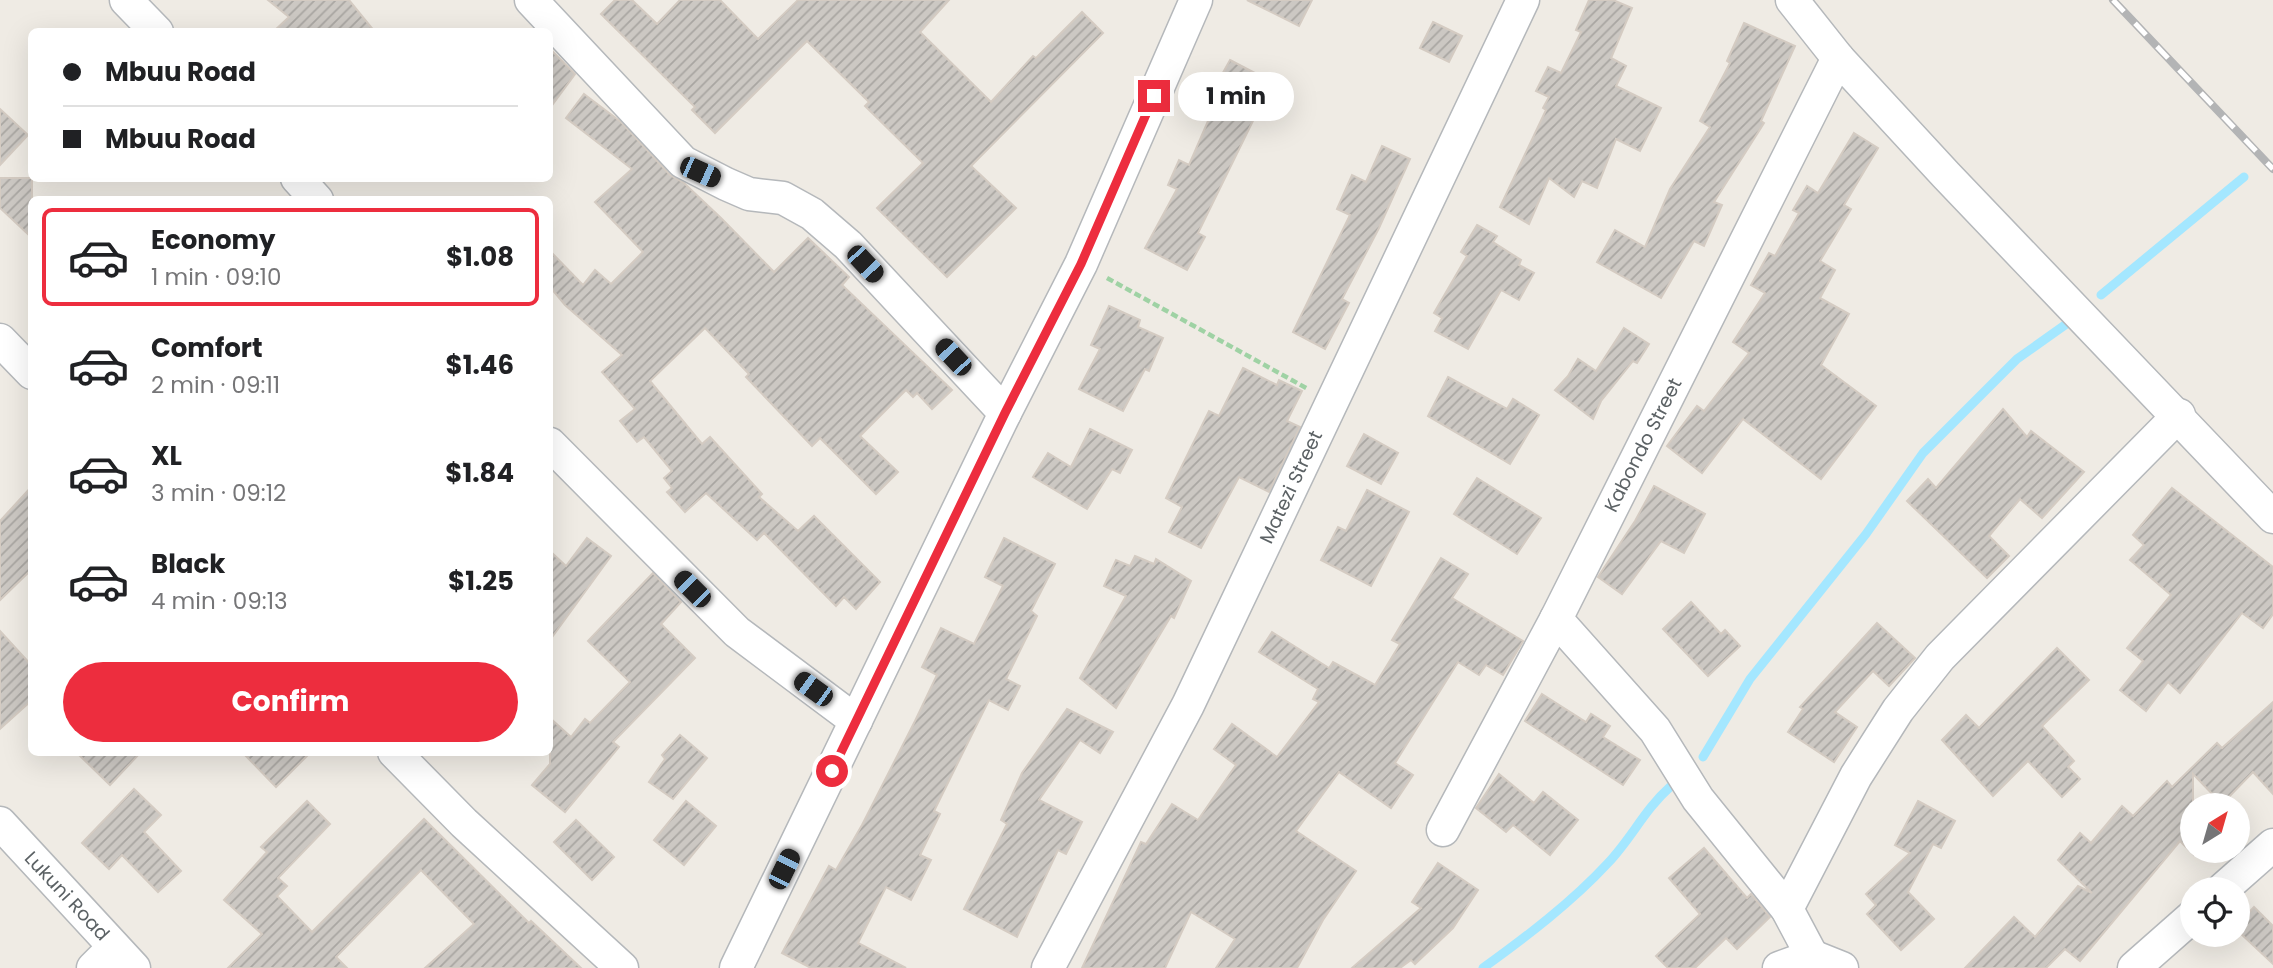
<!DOCTYPE html>
<html lang="en">
<head>
<meta charset="utf-8">
<style>
	:root { --surface:#fff; --page:#f6f6f6; --text:#202124; --muted:#757577; --line:#e0e0e0; --accent:#ed2d3e }
	body { margin:0; font-family:Poppins,sans-serif; background:var(--page); color:var(--text); height:100vh; display:flex; flex-direction:column; font-size:26px; white-space:nowrap }
	* { box-sizing:border-box; margin:0 }
	p { font-size:23px; color:var(--muted) }
	.icon { flex:none; width:38px; height:38px; fill:none; stroke:currentColor; stroke-width:2; stroke-linecap:round; stroke-linejoin:round }
	.map { position:relative; flex:1; overflow:hidden }
	.details { position:absolute; left:28px; top:196px; width:525px; height:560px; display:flex; flex-direction:column; background:var(--surface); border-radius:10px; box-shadow:0 7px 28px #0002 }
	.details>* { flex:none }
	.top-card { position:absolute; left:28px; top:28px; width:525px; height:154px; border-radius:10px; box-shadow:0 7px 28px #0002; display:grid; align-content:center; height:154px; padding:0 35px; background:var(--surface) }
	.needle { width:46px; rotate:37deg }
	.controls { position:absolute; left:2180px; top:793px; display:grid; gap:14px }
	.controls a { display:grid; place-items:center; width:70px; height:70px; border-radius:50%; background:var(--surface); box-shadow:0 7px 28px #0002; font-size:35px }
	.end { position:absolute; width:32px; height:32px; margin:-16px; border:9px solid #ed2d3e; background:#fff; box-shadow:0 0 0 4px #fff }
	.from { border-radius:50% }
	.bubble { position:absolute; height:49px; border-radius:24px; background:var(--surface); box-shadow:0 7px 28px #0002; font-size:23px; font-weight:700; line-height:49px; text-align:center }
	.car { position:absolute; width:21px; height:42px; margin:-21px -10px; border-radius:9px; box-shadow:0 0 5px 2px #0007; background:linear-gradient(#222 24%,#8ab4d8 0 40%,#222 0 76%,#8ab4d8 0 86%,#222 0) }
	.top-card b { display:flex; align-items:center; gap:24px; height:66px; font-size:26px }
	.top-card b+b { border-top:2px solid var(--line) }
	.top-card i { width:18px; height:18px; background:var(--text) }
	ul { padding:12px 0 0; list-style:none }
	li { display:flex; align-items:center; gap:21px; height:98px; margin:0 14px 10px; padding:0 21px; border:4px solid transparent; border-radius:10px }
	li div { flex:1 }
	li b { display:block; font-size:26px }
	li em { font-style:normal; font-weight:700 }
	li.selected { border-color:var(--accent) }
	li>.icon { width:63px; height:63px; stroke-width:1.5 }
	.button { display:flex; gap:14px; margin-top:auto; padding:14px 35px }
	.button a { flex:1; height:80px; border-radius:42px; background:var(--accent); color:#fff; font-size:28px; font-weight:700; line-height:80px; text-align:center }
	.map>svg:first-child { display:block }
	.lines { fill:none; stroke-linecap:round; stroke-linejoin:round }
	.stream { stroke:#a4e7ff; stroke-width:9 }
	.building { fill:url(#building-hatch); stroke:#d4cbc2; stroke-width:2 }
	.minor-casing { stroke:#b5b8bb; stroke-width:35 }
	.path { stroke:#9fd2a4; stroke-width:4.5; stroke-dasharray:7 3.5; stroke-linecap:butt }
	.minor { stroke:#fff; stroke-width:32 }
	.rail-casing { stroke:#b3b4b5; stroke-width:8 }
	.rail { stroke:#fff; stroke-width:5; stroke-dasharray:16; stroke-linecap:butt }
	.route { stroke:#ed2d3e; stroke-width:9 }
	.labels { text-anchor:middle; dominant-baseline:central; stroke-width:5; stroke-linejoin:round; paint-order:stroke }
	.street-label { font-size:19px; fill:#5c6265; stroke:#fff }
</style>
</head>
<body>
<div class="map">
<svg width="2273" height="968" viewBox="0 0 2273 968">
	<defs>
		<pattern id="building-hatch" width="6" height="6" patternUnits="userSpaceOnUse" patternTransform="scale(1.75)"><rect width="6" height="6" fill="#ccc8c3"/><path d="M-1 1l2-2M0 6l6-6M5 7l2-2" fill="none" stroke="#a9a6a2"/></pattern>
	</defs>
	<rect width="100%" height="100%" fill="#efebe4"/>
	<g class="lines">
		<g class="stream">
			<polyline points="2101,295 2244,177"/>
			<polyline points="1703,757 1750,679 1866,534 1923,453 2017,359 2072,320"/>
			<path d="M 1483,968 C 1526,937 1572,902 1608,863 C 1631,839 1645,809 1670,787"/>
		</g>
	</g>
	<g class="building">
		<polygon points="268,0 349,0 375,32 273,32 289,17"/>
		<polygon points="615,0 632,0 657,24 680,0 720,0 758,39 798,0 949,0 920,32 991,102 1033,56 1036,58 1082,12 1103,33 971,166 1016,208 947,277 877,208 923,163 865,106 869,102 807,41 715,133 692,110 695,107 601,14"/>
		<polygon points="1247,0 1312,0 1299,26"/>
		<polygon points="1589,0 1613,0 1632,8 1611,58 1626,66 1616,86 1661,108 1640,151 1616,139 1597,188 1582,181 1574,197 1549,178 1529,224 1500,207 1546,110 1543,108 1549,97 1536,91 1548,67 1561,73 1581,32 1576,30"/>
		<polygon points="1433,22 1462,36 1449,62 1420,48"/>
		<polygon points="1744,23 1795,46 1761,121 1764,123 1714,202 1722,205 1704,246 1694,241 1661,298 1597,262 1615,230 1645,247 1670,189 1710,127 1700,121 1730,63 1727,61"/>
		<polygon points="550,49 575,74 550,108"/>
		<polygon points="1230,60 1272,82 1198,233 1205,237 1187,270 1145,248 1177,189 1168,185 1179,160 1189,165 1221,91 1215,87"/>
		<polygon points="584,94 621,122 670,175 684,183 721,218 774,272 808,238 849,277 842,285 952,390 932,409 917,393 913,397 906,390 860,436 898,472 876,494 820,438 812,446 746,377 749,374 705,328 650,381 702,444 710,437 762,494 759,497 798,531 814,516 880,582 856,609 844,597 836,606 764,533 757,540 706,493 685,512 667,492 672,488 664,478 672,471 644,437 637,442 620,421 635,409 602,372 622,355 565,305 550,287 550,251 583,285 595,270 611,284 643,252 595,202 632,169 566,118"/>
		<polygon points="0,109 28,135 0,165"/>
		<polygon points="1854,133 1878,148 1844,205 1851,209 1820,261 1835,270 1820,298 1849,314 1821,365 1876,406 1821,479 1743,419 1702,473 1667,446 1697,406 1704,411 1749,353 1733,342 1765,293 1751,285 1769,253 1775,256 1799,213 1793,210 1807,186 1818,193"/>
		<polygon points="1382,146 1410,159 1379,228 1342,299 1349,303 1325,349 1293,332 1350,215 1337,209 1352,175 1366,182"/>
		<polygon points="0,178 32,178 32,238 0,208"/>
		<polygon points="1477,225 1497,236 1493,242 1521,260 1519,265 1534,273 1519,300 1501,290 1468,349 1435,331 1442,318 1434,313 1467,256 1461,252"/>
		<polygon points="1109,306 1140,320 1138,327 1163,338 1149,371 1145,369 1123,411 1079,389 1100,349 1091,345"/>
		<polygon points="1624,328 1649,344 1637,363 1633,361 1601,401 1593,419 1555,390 1568,376 1578,359 1596,371"/>
		<polygon points="1243,368 1277,385 1279,380 1302,391 1287,421 1300,427 1269,492 1239,477 1201,548 1169,532 1182,507 1166,498 1209,411 1219,416"/>
		<polygon points="1448,377 1507,409 1513,399 1539,415 1510,464 1428,416"/>
		<polygon points="2003,409 2027,437 2031,431 2084,472 2042,518 2020,499 1989,536 2009,556 1987,578 1907,501 1928,479 1936,488"/>
		<polygon points="1090,429 1132,450 1120,473 1112,469 1087,509 1033,477 1048,453 1071,467"/>
		<polygon points="1364,434 1398,453 1381,484 1347,466"/>
		<polygon points="1477,478 1541,518 1517,554 1454,514"/>
		<polygon points="32,486 32,569 0,600 0,521"/>
		<polygon points="1654,486 1705,514 1684,553 1661,541 1622,594 1598,577 1635,521"/>
		<polygon points="2172,488 2273,567 2273,614 2263,628 2242,613 2180,693 2168,682 2146,711 2120,690 2143,661 2127,648 2171,595 2130,560 2144,545 2133,535"/>
		<polygon points="1367,490 1409,512 1371,586 1321,560 1338,527 1346,531"/>
		<polygon points="587,538 611,556 550,640 550,551 566,566"/>
		<polygon points="1004,538 1055,564 1031,611 1037,616 1006,679 1020,686 1008,710 989,700 934,811 940,814 920,855 931,860 911,900 886,887 858,943 906,968 811,968 782,953 829,866 836,870 862,825 915,721 937,675 922,667 941,628 974,644 1003,586 985,577"/>
		<polygon points="1135,556 1154,564 1156,559 1191,581 1174,618 1171,616 1116,708 1080,678 1126,596 1104,586 1116,560 1130,566"/>
		<polygon points="1441,558 1468,574 1452,598 1523,641 1503,675 1486,665 1479,675 1458,662 1395,763 1413,775 1391,808 1339,772 1296,831 1356,871 1323,920 1297,968 1216,968 1235,939 1191,912 1165,968 1082,968 1141,842 1146,844 1172,804 1198,820 1236,765 1214,749 1232,724 1277,757 1319,702 1313,699 1318,689 1259,652 1272,632 1329,668 1333,662 1375,685 1400,644 1392,640"/>
		<polygon points="653,573 681,602 661,624 695,658 613,742 619,747 565,812 532,785 550,764 550,718 571,737 585,719 590,723 630,682 588,641"/>
		<polygon points="1691,602 1721,634 1725,630 1740,646 1708,676 1663,629"/>
		<polygon points="1877,623 1915,658 1889,686 1873,671 1835,712 1857,727 1834,762 1788,732 1803,709 1800,707"/>
		<polygon points="0,631 32,666 32,700 0,729"/>
		<polygon points="2057,648 2089,680 2042,726 2074,761 2068,767 2080,779 2062,797 2028,761 1993,796 1942,740 1966,715 1979,728"/>
		<polygon points="1542,694 1586,722 1591,714 1610,726 1603,737 1640,760 1623,785 1525,721"/>
		<polygon points="2273,702 2273,794 2253,772 2222,804 2193,774 2193,854 2180,841 2080,961 2065,949 2046,968 1965,968 2014,917 2035,937 2078,886 2092,893 2058,860 2080,833 2091,843 2122,806 2133,816 2167,781 2172,787 2217,743 2222,748"/>
		<polygon points="1067,709 1113,732 1100,753 1080,740 1039,800 1082,822 1066,854 1058,850 1017,937 964,909 1007,824 1001,820 1022,773"/>
		<polygon points="680,735 707,758 673,799 649,782 665,759 662,755"/>
		<polygon points="76,752 141,752 110,785"/>
		<polygon points="242,752 311,752 276,787"/>
		<polygon points="1499,774 1534,803 1543,792 1578,820 1550,855 1513,825 1506,832 1476,808"/>
		<polygon points="134,789 161,815 144,832 181,871 158,892 122,855 109,869 82,843"/>
		<polygon points="307,801 330,824 278,878 287,886 277,896 312,932 424,819 529,923 531,921 581,968 425,968 474,924 421,870 336,957 347,968 228,968 262,934 224,900 267,852 261,847"/>
		<polygon points="686,801 716,826 684,865 654,840"/>
		<polygon points="1918,801 1955,821 1941,848 1933,844 1908,892 1934,919 1901,950 1867,914 1876,905 1866,894 1910,853 1895,845"/>
		<polygon points="576,820 614,857 592,880 554,842"/>
		<polygon points="1704,848 1747,898 1751,894 1770,917 1737,949 1726,938 1695,968 1668,968 1656,956 1700,914 1669,878"/>
		<polygon points="1438,863 1478,890 1453,928 1415,964 1411,960 1400,968 1352,968 1421,908 1412,902"/>
		<polygon points="2254,907 2273,926 2273,964 2238,931 2238,924"/>
	</g>
	<g class="lines">
		<defs>
			<g id="minor">
				<polyline points="126,0 157,32"/>
				<polyline points="531,0 683,162 726,184 749,194 783,198 812,214 848,245 1005,413"/>
				<polyline points="1792,0 1838,58 1946,175 2273,517"/>
				<polyline points="297,178 317,200"/>
				<polyline points="0,340 32,373"/>
				<polyline points="550,444 737,632 856,721"/>
				<polyline points="1556,619 1655,730 1698,799 1787,909 1812,956"/>
				<polyline points="394,752 464,823 622,968"/>
				<polyline points="0,823 134,968"/>
				<polyline points="1443,830 1556,619 1838,58"/>
				<polyline points="2223,889 2273,845"/>
				<polyline points="1787,909 1856,776 1898,710 1940,657 2179,415"/>
				<polyline points="93,968 114,947"/>
				<polyline points="736,968 1005,413 1081,264 1196,0"/>
				<polyline points="1048,968 1188,705 1523,0"/>
				<polyline points="1779,968 1812,956 1842,968"/>
				<polyline points="2134,968 2193,916"/>
			</g>
		</defs>
		<use href="#minor" class="minor-casing"/>
		<polyline class="path" points="1107,278 1308,389"/>
		<use href="#minor" class="minor"/>
		<defs>
			<polyline id="rail" points="2113,0 2273,169"/>
		</defs>
		<use href="#rail" class="rail-casing"/>
		<use href="#rail" class="rail"/>
	</g>
	<g class="lines">
		<polyline class="route" points="832,771 1005,413 1081,264 1154,96"/>
	</g>
	<g class="labels">
		<g class="street-label">
			<text transform="translate(1643 445) rotate(-63)">Kabondo Street</text>
			<text transform="translate(1291 487) rotate(-65)">Matezi Street</text>
			<text transform="translate(67 896) rotate(47)">Lukuni Road</text>
		</g>
	</g>
</svg>
<div class="controls">
<a><svg class="needle" viewBox="-14 -14 28 28"><path d="M0-13l5 13h-10z" fill="#e53935"/><path d="M0 13l5-13h-10z" fill="#757577"/></svg></a>
<a><svg class="icon" aria-label="locate" viewBox="0 0 24 24"><circle cx="12" cy="12" r="6"/><path d="M12 2v4M12 18v4M2 12h4M18 12h4"/></svg></a>
</div>
<i class="end from" style="left:832px;top:771px"></i>
<i class="end" style="left:1154px;top:96px"></i>
<div class="bubble" style="left:1178px;top:72px;width:116px">1 min</div>
<i class="car" style="left:700px;top:172px;rotate:114deg"></i>
<i class="car" style="left:865px;top:264px;rotate:137deg"></i>
<i class="car" style="left:953px;top:357px;rotate:317deg"></i>
<i class="car" style="left:692px;top:589px;rotate:315deg"></i>
<i class="car" style="left:813px;top:689px;rotate:306deg"></i>
<i class="car" style="left:784px;top:869px;rotate:26deg"></i>
<div class="top-card">
<b><i class="from"></i>Mbuu Road</b>
<b><i></i>Mbuu Road</b>
</div>
<section class="details">
<ul>
<li class="selected"><svg class="icon" aria-label="car" viewBox="0 0 24 24"><path d="M5 17H2v-5l4-1 3-4h7l3 4 3 1v5h-3M9 17h6M6 11h13"/><circle cx="7" cy="17" r="2"/><circle cx="17" cy="17" r="2"/></svg><div><b>Economy</b><p>1 min · 09:10</p></div><em>$1.08</em></li>
<li><svg class="icon" aria-label="car" viewBox="0 0 24 24"><path d="M5 17H2v-5l4-1 3-4h7l3 4 3 1v5h-3M9 17h6M6 11h13"/><circle cx="7" cy="17" r="2"/><circle cx="17" cy="17" r="2"/></svg><div><b>Comfort</b><p>2 min · 09:11</p></div><em>$1.46</em></li>
<li><svg class="icon" aria-label="car" viewBox="0 0 24 24"><path d="M5 17H2v-5l4-1 3-4h7l3 4 3 1v5h-3M9 17h6M6 11h13"/><circle cx="7" cy="17" r="2"/><circle cx="17" cy="17" r="2"/></svg><div><b>XL</b><p>3 min · 09:12</p></div><em>$1.84</em></li>
<li><svg class="icon" aria-label="car" viewBox="0 0 24 24"><path d="M5 17H2v-5l4-1 3-4h7l3 4 3 1v5h-3M9 17h6M6 11h13"/><circle cx="7" cy="17" r="2"/><circle cx="17" cy="17" r="2"/></svg><div><b>Black</b><p>4 min · 09:13</p></div><em>$1.25</em></li>
</ul>
<div class="button"><a>Confirm</a></div>
</section>
</div>
</body>
</html>
